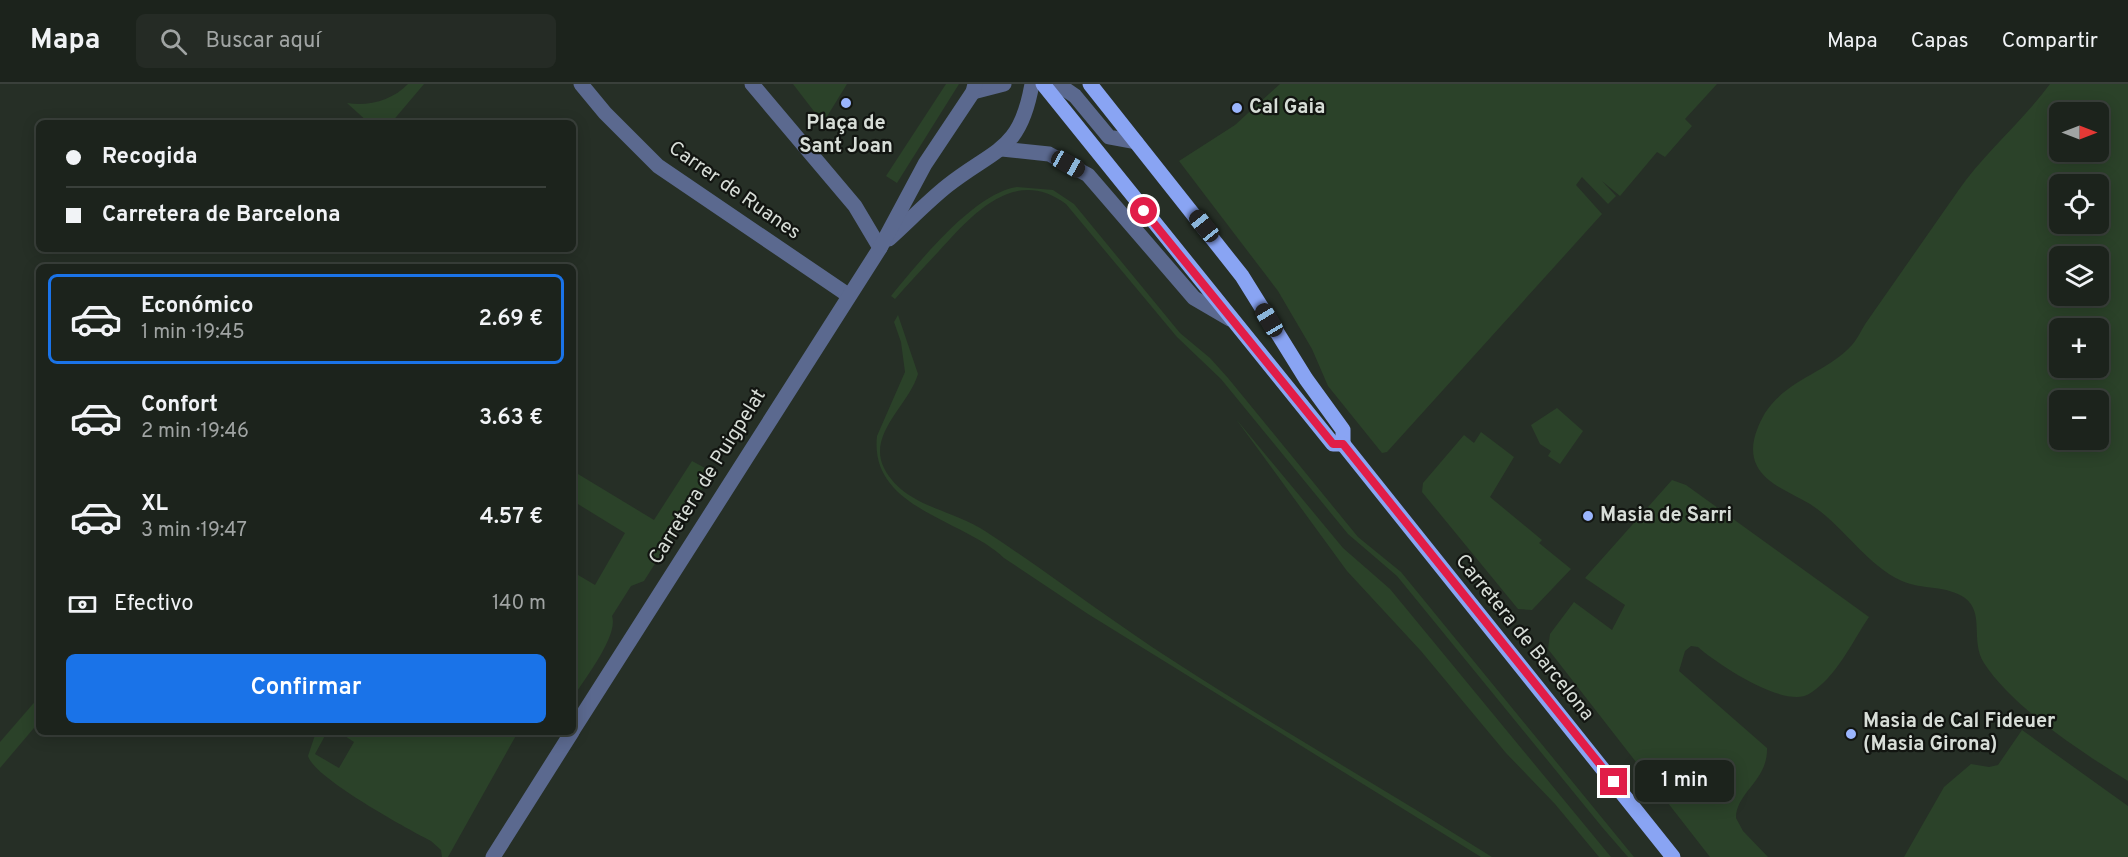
<!DOCTYPE html>
<html lang="es">
<head>
<meta charset="utf-8">
<style>
	:root { --surface:#1c231c; --page:#252b25; --text:#f1f3f6; --muted:#a0a4a3; --line:#3a403b; --accent:#1a73e8 }
	body { margin:0; font-family:Overpass,sans-serif; background:var(--page); color:var(--text); height:100vh; display:flex; flex-direction:column; font-size:22px; white-space:nowrap }
	* { box-sizing:border-box; margin:0 }
	p { font-size:20px; color:var(--muted) }
	.icon { flex:none; width:33px; height:33px; fill:none; stroke:currentColor; stroke-width:2; stroke-linecap:round; stroke-linejoin:round }
	.map { position:relative; flex:1; overflow:hidden }
	.panel { position:absolute; left:36px; top:180px; width:540px; height:471px; display:flex; flex-direction:column; background:var(--surface); border-radius:9px; box-shadow:0 3px 15px #0003,0 0 0 2px var(--line) }
	.panel>* { flex:none }
	.banner { position:absolute; left:36px; top:36px; width:540px; height:132px; border-radius:9px; box-shadow:0 3px 15px #0003,0 0 0 2px var(--line); display:grid; align-content:center; height:132px; padding:0 30px; background:var(--surface) }
	.needle { width:39px; rotate:90deg }
	.fabs { position:absolute; left:2049px; top:18px; display:grid; gap:12px }
	.fabs a { display:grid; place-items:center; width:60px; height:60px; border-radius:9px; background:var(--surface); box-shadow:0 3px 15px #0003,0 0 0 2px var(--line); font-size:30px }
	.end { position:absolute; width:27px; height:27px; margin:-14px; border:8px solid #e11d48; background:#fff; box-shadow:0 0 0 3px #fff }
	.from { border-radius:50% }
	.bubble { position:absolute; height:42px; border-radius:9px; background:var(--surface); box-shadow:0 3px 15px #0003,0 0 0 2px var(--line); font-size:20px; font-weight:600; line-height:42px; text-align:center }
	.car { position:absolute; width:18px; height:36px; margin:-18px -9px; border-radius:8px; box-shadow:0 0 4px 2px #0007; background:linear-gradient(#222 24%,#8ab4d8 0 40%,#222 0 76%,#8ab4d8 0 86%,#222 0) }
	.banner b { display:flex; align-items:center; gap:21px; height:57px; font-size:22px }
	.banner b+b { border-top:2px solid var(--line) }
	.banner i { width:15px; height:15px; background:var(--text) }
	ul { padding:10px 0 0; list-style:none }
	li { display:flex; align-items:center; gap:18px; height:90px; margin:0 12px 9px; padding:0 18px; border:3px solid transparent; border-radius:9px }
	li div { flex:1 }
	li b { display:block; font-size:22px }
	li em { font-style:normal; font-weight:600 }
	li.on { border-color:var(--accent) }
	li>.icon { width:54px; height:54px; stroke-width:1.5 }
	.pay { display:flex; align-items:center; gap:15px; height:66px; padding:0 30px; font-size:22px }
	.pay p { margin-inline-start:auto }
	.primary-button { display:flex; gap:12px; margin-top:auto; padding:12px 30px }
	.primary-button a { flex:1; height:69px; border-radius:9px; background:var(--accent); color:#fff; font-size:24px; font-weight:600; line-height:69px; text-align:center }
	header { display:flex; align-items:center; gap:36px; box-sizing:border-box; height:84px; padding:0 30px; background:var(--surface); border-bottom:2px solid var(--line) }
	header strong { font-size:28px }
	nav { display:flex; gap:33px; margin-inline-start:auto; font-size:21px }
	.search { width:420px; height:54px; background:var(--page); display:flex; align-items:center; gap:15px; box-sizing:border-box; padding:0 21px; border-radius:9px; color:var(--muted); font-size:22px }
	.map>svg:first-child { display:block }
	.green { fill:#2b4229; fill-rule:evenodd }
	.lines { fill:none; stroke-linecap:round; stroke-linejoin:round }
	.minor { stroke:#5b698f; stroke-width:15 }
	.major { stroke:#89a4f3; stroke-width:15 }
	.route { stroke:#e11d48; stroke-width:8 }
	.poi-dot { fill:#9ab5fd; stroke:#121511; stroke-width:2 }
	.labels { text-anchor:middle; dominant-baseline:central; stroke-width:4.5; stroke-linejoin:round; paint-order:stroke }
	.poi-label { font-size:20px; font-weight:bold; fill:#d7ddd7; stroke:#121511; text-anchor:start }
	.street-label { font-size:20px; fill:#d7ddd7; stroke:#121511 }
</style>
</head>
<body>
<header>
<strong>Mapa</strong>
<div class="search"><svg class="icon" aria-label="search" viewBox="0 0 24 24"><circle cx="10" cy="10" r="6"/><path d="M15 15l6 6"/></svg>Buscar aquí</div>
<nav><a>Mapa</a><a>Capas</a><a>Compartir</a></nav>
</header>
<div class="map">
<svg width="2128" height="773" viewBox="0 0 2128 773">
	<rect width="100%" height="100%" fill="#262f26"/>
	<g class="green">
		<path d="M 408,0 L 424,0 L 391,39 L 369,39 L 347,19 C 368,23 393,16 408,0 Z"/>
		<polygon points="793,0 847,0 823,39"/>
		<polygon points="946,0 959,0 897,99 886,92"/>
		<polygon points="1280,0 1717,0 1685,35 1692,42 1665,73 1657,68 1620,112 1602,97 1616,112 1608,120 1582,93 1576,101 1602,130 1387,368 1382,369 1328,302 1312,265 1278,207 1179,77 1235,41"/>
		<path d="M 2050,0 L 2128,0 L 2128,697 C 2083,669 2013,624 1984,579 C 1970,557 1985,529 1965,514 C 1947,501 1922,506 1902,497 C 1866,481 1843,441 1810,420 C 1792,409 1767,401 1757,382 C 1748,365 1756,345 1765,329 C 1787,295 1828,288 1852,261 C 1859,253 1862,244 1868,236 C 1898,193 1928,150 1958,107 C 1985,68 2022,38 2050,0 ZM 2060,28 L 2098,28 L 2098,68 L 2060,68 ZM 2060,100 L 2098,100 L 2098,140 L 2060,140 ZM 2060,172 L 2098,172 L 2098,212 L 2060,212 ZM 2060,244 L 2098,244 L 2098,284 L 2060,284 ZM 2060,316 L 2098,316 L 2098,356 L 2060,356 Z"/>
		<path d="M 1017,103 L 1053,106 L 1074,120 L 1180,249 L 1210,274 L 1228,294 L 1358,453 L 1401,488 L 1634,773 L 1628,773 L 1602,743 L 1397,492 L 1348,450 L 1221,295 L 1177,253 L 1066,120 C 1014,81 971,132 939,167 C 924,183 909,199 895,215 L 891,212 C 919,178 974,109 1017,103 Z"/>
		<path d="M 898,231 L 918,290 C 909,321 867,350 884,384 C 904,423 952,425 985,447 C 1049,489 1108,535 1172,576 C 1277,644 1386,706 1492,773 L 1481,773 L 1088,530 L 1004,474 C 964,435 869,425 877,352 L 905,288 L 901,258 L 894,238 Z"/>
		<polygon points="1557,324 1583,347 1560,380 1548,372 1551,367 1540,360 1531,341"/>
		<polygon points="1236,335 1343,464 1390,505 1611,773 1599,773 1555,720 1506,669 1421,567 1347,487"/>
		<polygon points="1481,348 1514,373 1490,413 1542,456 1539,459 1571,485 1532,526 1518,525 1422,408 1423,399 1464,351 1474,359"/>
		<path d="M 692,377 L 705,384 L 708,396 L 644,497 L 631,502 L 612,532 C 619,551 584,596 573,613 L 573,488 L 595,501 L 625,449 L 573,417 L 573,387 L 654,436 Z"/>
		<path d="M 1672,396 L 1686,401 L 1869,533 C 1852,558 1836,594 1809,610 C 1785,625 1717,580 1698,563 L 1691,562 L 1685,567 L 1679,587 L 1767,664 C 1768,697 1736,708 1736,734 L 1743,747 L 1768,773 L 1710,773 L 1548,565 L 1550,550 L 1574,518 L 1612,546 L 1625,521 L 1585,494 Z"/>
		<polygon points="39,613 39,638 0,684 0,658"/>
		<polygon points="2022,646 2128,722 2128,773 1904,773 1944,703 1971,680 1989,683 1998,681"/>
		<path d="M 316,648 L 327,648 L 315,670 L 339,684 L 354,658 L 339,648 L 518,648 L 448,773 L 442,773 L 441,766 L 431,757 C 408,745 314,694 308,672 Z"/>
	</g>
	<g class="lines">
		<g class="minor">
			<polyline points="581,0 605,29 658,82 848,211"/>
			<polyline points="752,0 855,122 880,164"/>
			<polyline points="1058,0 1075,12 1109,53 1136,58"/>
			<polyline points="973,8 1004,0"/>
			<polyline points="1002,65 1049,70 1088,91 1194,214 1230,235"/>
			<path d="M 889,155 C 908,138 927,118 947,102 C 995,64 1020,68 1032,0"/>
			<polyline points="573,646 880,164 925,80 973,8 975,0"/>
			<polyline points="493,773 572,648"/>
		</g>
		<g class="major">
			<polyline points="1043,0 1333,360 1343,360"/>
			<polyline points="1090,0 1242,192 1306,295 1343,346 1343,360"/>
			<polyline points="1343,360 1673,773"/>
		</g>
	</g>
	<g class="lines">
		<polyline class="route" points="1144,127 1333,360 1343,360 1614,698"/>
	</g>
	<g class="poi-dot">
		<circle cx="846" cy="19" r="6"/>
		<circle cx="1237" cy="24" r="6"/>
		<circle cx="1588" cy="432" r="6"/>
		<circle cx="1851" cy="650" r="6"/>
	</g>
	<g class="labels">
		<g class="poi-label">
			<text x="1249" y="24">Cal Gaia</text>
			<text x="846" y="40" text-anchor="middle">Plaça de<tspan x="846" dy="23">Sant Joan</tspan></text>
			<text x="1600" y="432">Masia de Sarri</text>
			<text x="1863" y="638">Masia de Cal Fideuer<tspan x="1863" dy="23">(Masia Girona)</tspan></text>
		</g>
		<g class="street-label">
			<text transform="translate(734 107) rotate(35)">Carrer de Ruanes</text>
			<text transform="translate(708 393) rotate(-58)">Carretera de Puigpelat</text>
			<text transform="translate(1524 554) rotate(51)">Carretera de Barcelona</text>
		</g>
	</g>
</svg>
<div class="fabs">
<a><svg class="needle" viewBox="-14 -14 28 28"><path d="M0-13l5 13h-10z" fill="#e53935"/><path d="M0 13l5-13h-10z" fill="#a0a4a3"/></svg></a>
<a><svg class="icon" aria-label="locate" viewBox="0 0 24 24"><circle cx="12" cy="12" r="6"/><path d="M12 2v4M12 18v4M2 12h4M18 12h4"/></svg></a>
<a><svg class="icon" aria-label="layers" viewBox="0 0 24 24"><path d="M12 4l9 5-9 5-9-5zM3 14l9 5 9-5"/></svg></a>
<a>+</a>
<a>−</a>
</div>
<i class="end from" style="left:1144px;top:127px"></i>
<i class="end" style="left:1614px;top:698px"></i>
<div class="bubble" style="left:1635px;top:676px;width:99px">1 min</div>
<i class="car" style="left:1068px;top:80px;rotate:119deg"></i>
<i class="car" style="left:1204px;top:142px;rotate:321deg"></i>
<i class="car" style="left:1269px;top:236px;rotate:329deg"></i>
<div class="banner">
<b><i class="from"></i>Recogida</b>
<b><i></i>Carretera de Barcelona</b>
</div>
<section class="panel">
<ul>
<li class="on"><svg class="icon" aria-label="car" viewBox="0 0 24 24"><path d="M5 17H2v-5l4-1 3-4h7l3 4 3 1v5h-3M9 17h6M6 11h13"/><circle cx="7" cy="17" r="2"/><circle cx="17" cy="17" r="2"/></svg><div><b>Económico</b><p>1 min · 19:45</p></div><em>2.69 €</em></li>
<li><svg class="icon" aria-label="car" viewBox="0 0 24 24"><path d="M5 17H2v-5l4-1 3-4h7l3 4 3 1v5h-3M9 17h6M6 11h13"/><circle cx="7" cy="17" r="2"/><circle cx="17" cy="17" r="2"/></svg><div><b>Confort</b><p>2 min · 19:46</p></div><em>3.63 €</em></li>
<li><svg class="icon" aria-label="car" viewBox="0 0 24 24"><path d="M5 17H2v-5l4-1 3-4h7l3 4 3 1v5h-3M9 17h6M6 11h13"/><circle cx="7" cy="17" r="2"/><circle cx="17" cy="17" r="2"/></svg><div><b>XL</b><p>3 min · 19:47</p></div><em>4.57 €</em></li>
</ul>
<div class="pay"><svg class="icon" aria-label="cash" viewBox="0 0 24 24"><path d="M3 7h18v10H3z"/><circle cx="12" cy="12" r="2"/></svg>Efectivo<p>140 m</p></div>
<div class="primary-button"><a>Confirmar</a></div>
</section>
</div>
</body>
</html>
